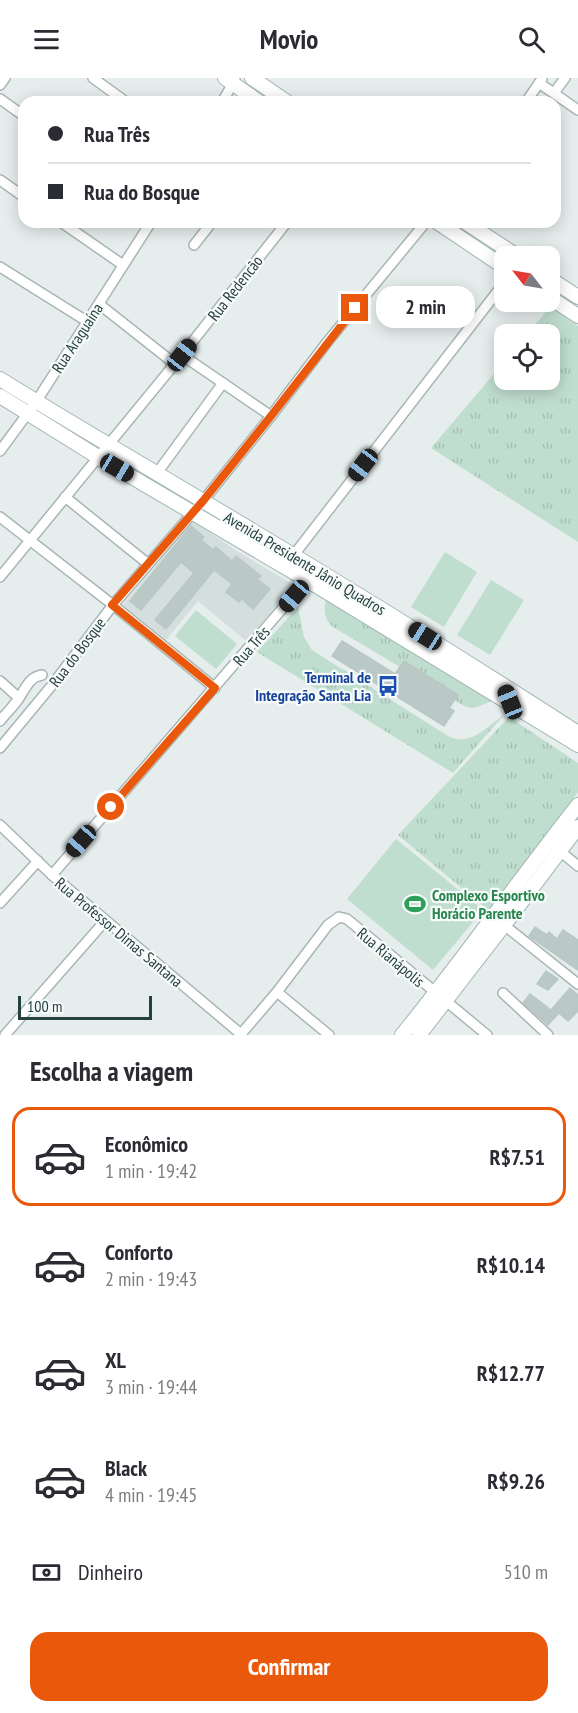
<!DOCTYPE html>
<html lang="pt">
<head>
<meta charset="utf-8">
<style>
	:root { --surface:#fff; --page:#f2f2f3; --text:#2b2b33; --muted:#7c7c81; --line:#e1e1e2; --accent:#ea580c }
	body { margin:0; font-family:"PT Sans Narrow",sans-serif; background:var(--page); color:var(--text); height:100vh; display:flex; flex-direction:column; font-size:22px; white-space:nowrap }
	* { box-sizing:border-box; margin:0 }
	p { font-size:20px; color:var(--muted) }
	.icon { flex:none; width:33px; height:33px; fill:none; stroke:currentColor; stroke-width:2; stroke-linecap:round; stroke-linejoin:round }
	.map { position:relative; height:957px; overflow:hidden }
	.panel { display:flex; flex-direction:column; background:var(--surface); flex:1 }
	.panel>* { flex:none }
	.hud { position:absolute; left:18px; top:18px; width:543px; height:132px; border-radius:18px; box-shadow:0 3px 15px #0003; display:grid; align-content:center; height:132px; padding:0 30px; background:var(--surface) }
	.needle { width:39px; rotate:301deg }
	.buttons { position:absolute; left:494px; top:168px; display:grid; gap:12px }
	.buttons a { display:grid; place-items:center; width:66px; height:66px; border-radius:12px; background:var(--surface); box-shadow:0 3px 15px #0003; font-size:30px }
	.scale { position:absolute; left:18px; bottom:15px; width:134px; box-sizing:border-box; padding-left:6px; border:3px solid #25403f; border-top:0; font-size:16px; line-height:21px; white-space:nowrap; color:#25403f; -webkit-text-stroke:4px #f7fbfa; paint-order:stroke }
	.end { position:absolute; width:27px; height:27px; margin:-14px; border:8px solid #ea580c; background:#fff; box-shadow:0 0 0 3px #fff }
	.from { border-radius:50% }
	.bubble { position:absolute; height:42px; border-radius:18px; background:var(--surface); box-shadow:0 3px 15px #0003; font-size:20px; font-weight:600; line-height:42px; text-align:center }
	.car { position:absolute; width:18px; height:36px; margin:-18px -9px; border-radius:8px; box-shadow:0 0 4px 2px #0007; background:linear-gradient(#222 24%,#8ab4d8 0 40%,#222 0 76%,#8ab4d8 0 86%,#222 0) }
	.hud b { display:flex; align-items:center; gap:21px; height:57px; font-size:22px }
	.hud b+b { border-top:2px solid var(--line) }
	.hud i { width:15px; height:15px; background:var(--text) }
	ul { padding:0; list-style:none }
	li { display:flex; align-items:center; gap:18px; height:99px; margin:0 12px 9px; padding:0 18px; border:3px solid transparent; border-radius:18px }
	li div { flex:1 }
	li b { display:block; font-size:22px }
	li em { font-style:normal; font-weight:600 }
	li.selected { border-color:var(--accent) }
	li>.icon { width:54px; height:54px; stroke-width:1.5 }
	h2 { padding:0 30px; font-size:27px; line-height:72px }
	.pay { display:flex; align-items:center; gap:15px; height:66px; padding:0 30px; font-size:22px }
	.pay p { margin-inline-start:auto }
	.action { display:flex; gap:12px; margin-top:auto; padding:12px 30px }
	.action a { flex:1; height:69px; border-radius:18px; background:var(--accent); color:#fff; font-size:24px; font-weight:600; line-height:69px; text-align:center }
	header { display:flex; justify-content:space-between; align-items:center; height:78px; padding:0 30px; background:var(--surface); font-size:27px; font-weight:600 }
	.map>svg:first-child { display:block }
	.built { fill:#d4dedc }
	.grass { fill:url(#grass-tufts) }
	.park { fill:#c0decf }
	.building { fill:#bbc9c6; stroke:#b8c8c5; stroke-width:1.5 }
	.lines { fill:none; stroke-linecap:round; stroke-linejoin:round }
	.street-casing { stroke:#a8b6b5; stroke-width:12 }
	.secondary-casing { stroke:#a2b7b5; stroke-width:16 }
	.street { stroke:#fff; stroke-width:9 }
	.secondary { stroke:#fff; stroke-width:14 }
	.route { stroke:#ea580c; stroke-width:8 }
	.labels { text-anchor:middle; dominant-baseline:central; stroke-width:4.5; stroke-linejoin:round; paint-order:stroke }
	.street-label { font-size:16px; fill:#25403f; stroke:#f7fbfa }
	.transit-label { font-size:16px; font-weight:bold; fill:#164399; stroke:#f7fbfa; text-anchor:end }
	.leisure-label { font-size:16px; font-weight:bold; fill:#27864d; stroke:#f7fbfa; text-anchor:start }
</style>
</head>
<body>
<header><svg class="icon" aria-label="menu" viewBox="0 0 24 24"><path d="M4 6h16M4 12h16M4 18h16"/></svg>Movio<svg class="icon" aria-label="search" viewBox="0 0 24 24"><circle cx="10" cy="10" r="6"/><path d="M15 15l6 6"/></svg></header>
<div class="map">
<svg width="578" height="957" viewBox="0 0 578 957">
	<defs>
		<pattern id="grass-tufts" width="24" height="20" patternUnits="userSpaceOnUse" patternTransform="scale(1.5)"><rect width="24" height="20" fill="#c0decf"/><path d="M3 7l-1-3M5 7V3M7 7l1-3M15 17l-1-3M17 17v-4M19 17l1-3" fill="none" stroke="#a5c0b3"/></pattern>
	</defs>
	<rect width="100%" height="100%" fill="#e6eeed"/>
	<polygon class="built" points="193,443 237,473 294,507 246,563 198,523 166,562 123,527"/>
	<g class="grass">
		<polygon points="550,229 578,248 578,464 431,370 504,284 504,302 549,302 549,256 527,256"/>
		<path d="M 326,523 L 491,623 C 473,631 472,633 454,622 L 457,616 L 404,583 L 400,589 L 333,549 C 325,543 323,532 326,523 Z"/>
		<path d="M 298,529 L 304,559 L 312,572 L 448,658 C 471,669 486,649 504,637 L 453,695 L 257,574 Z"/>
		<polygon points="509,639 578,685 578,714 488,832 398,757"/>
	</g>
	<g class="park">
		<polygon points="445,474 477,494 444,549 411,529"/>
		<polygon points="491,502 524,522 490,577 457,557"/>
		<polygon points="196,532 237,566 216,591 175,558"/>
		<polygon points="396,761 483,832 433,892 347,821"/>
	</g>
	<g class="building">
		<polygon points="191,448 204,459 201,462 213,472 216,469 232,483 236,478 261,498 257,501 270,511 253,531 242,521 239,524 226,514 232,506 214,492 166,551 155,542 194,495 181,484 141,532 130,523"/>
		<polygon points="342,563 395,596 404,583 458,617 449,630 454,633 444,648 332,578"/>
		<polygon points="535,849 547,857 549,854 557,861 563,852 578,862 578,892 529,858"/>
		<polygon points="546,893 558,901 548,912 537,906"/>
		<polygon points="570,910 578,917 578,933 568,943 559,935 548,947 523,925 530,916 551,932"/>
	</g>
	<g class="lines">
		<defs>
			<g id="street">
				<polyline points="93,0 126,24"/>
				<polyline points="539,5 578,32"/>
				<polyline points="0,7 5,0"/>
				<polyline points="554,15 565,0"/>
				<polyline points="0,21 24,38"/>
				<polyline points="222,24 235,2"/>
				<polyline points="526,24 542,1"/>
				<polyline points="0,102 24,119"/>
				<polyline points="61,144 123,187"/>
				<polyline points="194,167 212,144"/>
				<polyline points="0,189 88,244"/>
				<polyline points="99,226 175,286"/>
				<polyline points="182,277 271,338"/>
				<polyline points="0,373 36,324 151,144"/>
				<polyline points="157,395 223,305"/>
				<polyline points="65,419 147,485"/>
				<polyline points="0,439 113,527 215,610"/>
				<polyline points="293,478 504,205"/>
				<polyline points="0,499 182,277 287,144"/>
				<polyline points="0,603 19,620"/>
				<path d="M 0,643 C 6,635 14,628 19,620 C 26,610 29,599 42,597"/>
				<polyline points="0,670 53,606 113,527 203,423 271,338 328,263 426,144"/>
				<polyline points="0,747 52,797 242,957"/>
				<polyline points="549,764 578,788"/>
				<polyline points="52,797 307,502"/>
				<polyline points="0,825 38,783"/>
				<polyline points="504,847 578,906"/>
				<polyline points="277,914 329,957"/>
				<polyline points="503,915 548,957"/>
				<polyline points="241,956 277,914 328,847 339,839 347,841 487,957"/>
				<polyline points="5,957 105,843"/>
			</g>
			<g id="secondary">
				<polyline points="225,0 259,24"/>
				<polyline points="252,0 287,24"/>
				<polyline points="437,144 504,189"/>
				<polyline points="465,144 517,178"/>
				<polyline points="549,200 578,219"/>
				<polyline points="549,219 578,238"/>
				<path d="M 0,301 C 67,343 135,382 203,423 C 329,498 454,575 578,655"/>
				<polyline points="0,318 98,379 307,502 578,667"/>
				<path d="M 402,957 C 463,882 518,803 578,727"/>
				<polyline points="419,957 504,847 578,749"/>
			</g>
		</defs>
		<use href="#street" class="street-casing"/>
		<use href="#secondary" class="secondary-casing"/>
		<use href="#street" class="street"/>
		<use href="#secondary" class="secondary"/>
	</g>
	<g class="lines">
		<polyline class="route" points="111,729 215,610 112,527 203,423 271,338 355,230"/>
	</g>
	<defs>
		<symbol id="bus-bare" viewBox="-9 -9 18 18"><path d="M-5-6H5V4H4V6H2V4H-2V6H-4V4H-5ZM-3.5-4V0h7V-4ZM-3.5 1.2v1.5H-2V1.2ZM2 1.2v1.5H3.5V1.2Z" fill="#1a4fb4" stroke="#f7fbfa" stroke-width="2.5" paint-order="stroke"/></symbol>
		<symbol id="stadium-bare" viewBox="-9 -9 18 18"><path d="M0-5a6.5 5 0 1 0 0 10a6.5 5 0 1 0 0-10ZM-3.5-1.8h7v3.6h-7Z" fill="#2e9e5b" stroke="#f7fbfa" stroke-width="2.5" paint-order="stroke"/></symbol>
	</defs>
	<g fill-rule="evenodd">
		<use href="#bus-bare" x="373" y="593" width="30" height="30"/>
		<use href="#stadium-bare" x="400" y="811" width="30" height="30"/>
	</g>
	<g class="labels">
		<g class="street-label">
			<text transform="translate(235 210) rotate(-52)">Rua Redencão</text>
			<text transform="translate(77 260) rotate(-57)">Rua Araguaína</text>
			<text transform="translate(305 485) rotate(31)">Avenida Presidente Jânio Quadros</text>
			<text transform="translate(251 568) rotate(-49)">Rua Três</text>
			<text transform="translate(77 574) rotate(-53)">Rua do Bosque</text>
			<text transform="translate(119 854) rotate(40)">Rua Professor Dimas Santana</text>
			<text transform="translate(391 879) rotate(40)">Rua Rianápolis</text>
		</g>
		<g class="transit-label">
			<text x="371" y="599">Terminal de<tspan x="371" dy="18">Integração Santa Lia</tspan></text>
		</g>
		<g class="leisure-label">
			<text x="432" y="817">Complexo Esportivo<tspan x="432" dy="18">Horácio Parente</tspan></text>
		</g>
	</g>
</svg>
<div class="buttons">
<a><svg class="needle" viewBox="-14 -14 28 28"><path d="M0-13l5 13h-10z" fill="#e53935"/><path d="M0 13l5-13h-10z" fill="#7c7c81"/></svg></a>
<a><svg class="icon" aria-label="locate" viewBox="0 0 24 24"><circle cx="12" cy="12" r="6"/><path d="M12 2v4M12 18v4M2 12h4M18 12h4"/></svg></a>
</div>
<div class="scale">100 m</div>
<i class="end from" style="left:111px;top:729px"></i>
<i class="end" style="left:355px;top:230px"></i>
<div class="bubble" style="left:376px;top:208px;width:99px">2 min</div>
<i class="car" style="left:182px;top:277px;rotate:38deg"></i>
<i class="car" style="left:363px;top:387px;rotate:218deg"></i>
<i class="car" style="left:117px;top:390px;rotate:120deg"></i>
<i class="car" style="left:294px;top:518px;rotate:220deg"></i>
<i class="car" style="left:425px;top:558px;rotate:302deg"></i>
<i class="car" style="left:510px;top:624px;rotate:338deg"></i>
<i class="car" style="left:81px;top:763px;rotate:221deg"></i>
<div class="hud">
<b><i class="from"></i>Rua Três</b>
<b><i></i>Rua do Bosque</b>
</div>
</div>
<section class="panel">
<h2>Escolha a viagem</h2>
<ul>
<li class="selected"><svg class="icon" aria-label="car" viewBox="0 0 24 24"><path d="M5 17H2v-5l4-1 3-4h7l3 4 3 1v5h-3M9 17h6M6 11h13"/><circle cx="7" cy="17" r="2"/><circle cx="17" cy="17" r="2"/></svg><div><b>Econômico</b><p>1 min · 19:42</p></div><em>R$7.51</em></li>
<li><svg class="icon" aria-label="car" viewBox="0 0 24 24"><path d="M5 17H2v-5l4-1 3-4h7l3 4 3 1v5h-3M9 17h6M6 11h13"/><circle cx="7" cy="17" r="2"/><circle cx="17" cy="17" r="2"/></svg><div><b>Conforto</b><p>2 min · 19:43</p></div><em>R$10.14</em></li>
<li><svg class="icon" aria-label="car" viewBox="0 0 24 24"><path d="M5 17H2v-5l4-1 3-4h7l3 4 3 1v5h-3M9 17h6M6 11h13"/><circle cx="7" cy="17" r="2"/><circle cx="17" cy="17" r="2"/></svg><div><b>XL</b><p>3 min · 19:44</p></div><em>R$12.77</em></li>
<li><svg class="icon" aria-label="car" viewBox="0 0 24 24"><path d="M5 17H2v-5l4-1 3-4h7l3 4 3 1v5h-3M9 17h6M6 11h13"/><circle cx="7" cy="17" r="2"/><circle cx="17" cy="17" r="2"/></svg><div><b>Black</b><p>4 min · 19:45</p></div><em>R$9.26</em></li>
</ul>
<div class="pay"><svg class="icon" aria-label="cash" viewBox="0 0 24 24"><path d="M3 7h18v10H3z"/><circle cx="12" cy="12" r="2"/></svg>Dinheiro<p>510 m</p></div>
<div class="action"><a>Confirmar</a></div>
</section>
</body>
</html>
